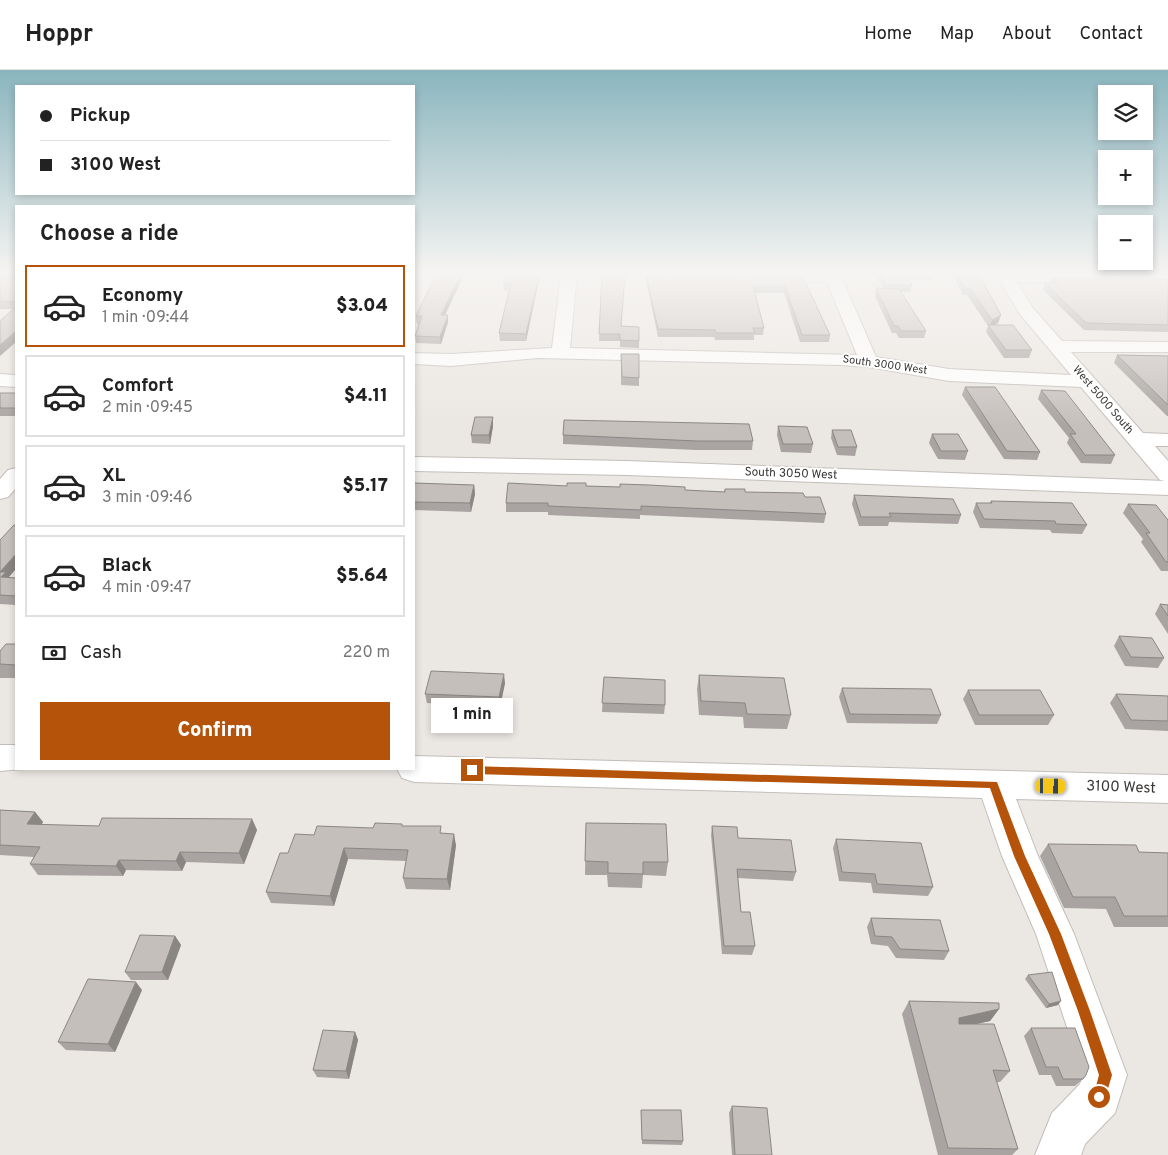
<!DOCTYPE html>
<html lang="en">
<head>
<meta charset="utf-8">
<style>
	:root { --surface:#fff; --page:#f6f6f6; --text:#222; --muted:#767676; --line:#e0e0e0; --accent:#b45309 }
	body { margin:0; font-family:Overpass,sans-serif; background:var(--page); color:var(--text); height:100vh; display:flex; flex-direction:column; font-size:19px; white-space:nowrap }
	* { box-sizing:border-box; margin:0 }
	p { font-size:16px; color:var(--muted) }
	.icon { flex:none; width:28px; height:28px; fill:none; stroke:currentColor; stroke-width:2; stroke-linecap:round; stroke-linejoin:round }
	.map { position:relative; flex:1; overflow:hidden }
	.side { position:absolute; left:15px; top:135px; width:400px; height:565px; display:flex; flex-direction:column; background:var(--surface); border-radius:0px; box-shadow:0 2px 8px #0003 }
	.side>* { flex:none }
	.guide { position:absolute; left:15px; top:15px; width:400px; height:110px; border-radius:0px; box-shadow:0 2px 8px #0003; display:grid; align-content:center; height:110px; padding:0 25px; background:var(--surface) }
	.fabs { position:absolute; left:1098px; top:15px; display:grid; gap:10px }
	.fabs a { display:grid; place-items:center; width:55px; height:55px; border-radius:0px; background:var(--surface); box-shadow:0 2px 8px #0003; font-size:25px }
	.end { position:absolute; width:22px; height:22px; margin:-11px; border:6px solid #b45309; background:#fff; box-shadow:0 0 0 2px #fff }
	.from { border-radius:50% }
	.bubble { position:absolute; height:35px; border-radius:0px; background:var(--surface); box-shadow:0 2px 8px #0003; font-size:16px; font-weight:800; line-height:35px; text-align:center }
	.car { position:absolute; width:15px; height:30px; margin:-15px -8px; border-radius:6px; box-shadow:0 0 4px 1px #0007; background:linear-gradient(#f5c518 24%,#345 0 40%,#f5c518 0 76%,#345 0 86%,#f5c518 0) }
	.guide b { display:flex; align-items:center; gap:18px; height:48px; font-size:19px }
	.guide b+b { border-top:1px solid var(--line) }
	.guide i { width:12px; height:12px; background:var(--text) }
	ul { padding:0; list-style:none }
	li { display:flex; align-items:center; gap:15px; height:82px; margin:0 10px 8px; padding:0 15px; border:2px solid var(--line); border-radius:0px }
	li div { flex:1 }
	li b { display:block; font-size:19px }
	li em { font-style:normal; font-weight:800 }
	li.active { border-color:var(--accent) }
	li>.icon { width:45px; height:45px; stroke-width:1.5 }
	h2 { padding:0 25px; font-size:22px; line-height:60px }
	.pay { display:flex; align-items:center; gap:12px; height:55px; padding:0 25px; font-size:19px }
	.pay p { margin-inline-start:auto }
	.button { display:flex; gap:10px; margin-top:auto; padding:10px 25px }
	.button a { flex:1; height:58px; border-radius:0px; background:var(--accent); color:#fff; font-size:20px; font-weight:800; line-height:58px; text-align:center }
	header { display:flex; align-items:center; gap:30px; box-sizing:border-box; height:70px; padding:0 25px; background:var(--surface); border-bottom:1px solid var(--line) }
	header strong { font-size:24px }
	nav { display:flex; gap:28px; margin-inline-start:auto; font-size:18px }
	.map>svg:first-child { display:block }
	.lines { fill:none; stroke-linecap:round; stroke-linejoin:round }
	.minor-casing { stroke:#c3beba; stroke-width:2 }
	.major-casing { stroke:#c3beba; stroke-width:2 }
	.minor { fill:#fff; fill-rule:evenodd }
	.major { fill:#fff; fill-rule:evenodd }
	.wall { fill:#a9a4a2 }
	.shaded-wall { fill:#8a8684 }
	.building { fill:#c5bfbc; stroke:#8a8684 }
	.route { fill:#b45309 }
	.labels { text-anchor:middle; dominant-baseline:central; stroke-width:4; stroke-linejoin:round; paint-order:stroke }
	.far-street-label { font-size:11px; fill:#393735; stroke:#fff }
	.street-label { font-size:12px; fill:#393735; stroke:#fff }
	.near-street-label { font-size:15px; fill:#393735; stroke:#fff }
</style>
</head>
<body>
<header>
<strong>Hoppr</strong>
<nav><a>Home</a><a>Map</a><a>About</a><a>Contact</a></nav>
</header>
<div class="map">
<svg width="1168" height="1085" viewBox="0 0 1168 1085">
	<rect width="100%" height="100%" fill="#ebe7e2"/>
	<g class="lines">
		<defs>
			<g id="minor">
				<polygon points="561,205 577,205 570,278 857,285 827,212 699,210 691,205 847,205 842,209 876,287 949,299 1071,305 1019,243 997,205 1168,205 1168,214 1017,212 1032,237 1062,271 1168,272 1168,282 1071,282 1143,363 1168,364 1168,376 1155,376 1168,391 1168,425 627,405 414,401 414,387 627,391 1165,411 1160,410 1081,317 949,311 869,297 841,295 538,288 451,296 414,294 414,283 451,284 552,278"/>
				<polygon points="0,304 16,305 16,317 0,316"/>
				<polygon points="0,675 16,675 16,699 23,699 0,701"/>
				<polygon points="414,686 1168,705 1168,733 1016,729 1038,786 1074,864 1127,1005 1115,1043 1085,1074 1081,1085 1035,1085 1052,1043 1080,1014 1083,1005 1036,864 1002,786 982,728 414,712 402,708 397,699 414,699"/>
			</g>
			<polygon id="major" points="16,398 16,418 8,427 0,429 0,409 8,400"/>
		</defs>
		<use href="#minor" class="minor-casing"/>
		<use href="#major" class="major-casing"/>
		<use href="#minor" class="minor"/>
		<use href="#major" class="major"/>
	</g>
	<g class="wall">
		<polygon points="0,205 16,205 16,272 14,239 0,239"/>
		<polygon points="540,205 526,271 500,271 499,263 509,220 504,220 503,213"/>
		<polygon points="602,205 622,256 639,257 639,278 620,277 620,271 599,271"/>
		<polygon points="645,205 803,207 830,265 829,272 800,272 784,223 755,223 764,258 763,265 754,265 754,270 715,270 714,267 658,267"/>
		<polygon points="876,205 933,205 931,210 908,209 912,215 910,222 901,222 926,261 924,268 899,268 896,263 892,263 875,226 876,218 883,218"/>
		<polygon points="953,205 979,205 1001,245 998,253 994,255 1032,280 1029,288 1004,288 986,262 988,256 967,225 963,225"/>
		<polygon points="1052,208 1168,209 1168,262 1084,260 1043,220 1045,213 1050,213"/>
		<polygon points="445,245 448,252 441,274 416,273 415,266 419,254 417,254 416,246"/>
		<polygon points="621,284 639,308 639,316 621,315"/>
		<polygon points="1117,285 1168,286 1168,346 1167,346 1114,293"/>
		<polygon points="965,317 1040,382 1037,390 1004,389 962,325"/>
		<polygon points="1041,320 1115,385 1111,394 1081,393 1067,373 1069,368 1038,329"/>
		<rect x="0" y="323" width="16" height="23"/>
		<polygon points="493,347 493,356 490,374 472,373 471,365"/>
		<polygon points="778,356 813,374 811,383 781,382 777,365"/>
		<polygon points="832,360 857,377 855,386 837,385 831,368"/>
		<polygon points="932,364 968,381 965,390 938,389 929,373"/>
		<polygon points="563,365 753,371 752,380 696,380 563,374"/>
		<polygon points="414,413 474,415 475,424 471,442 414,440"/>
		<polygon points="567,416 586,416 724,422 725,419 745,422 805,427 826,444 824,453 640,445 640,449 548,445 548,442 506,442 506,433"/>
		<polygon points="854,425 961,445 958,454 889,452 888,456 859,456 852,434"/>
		<polygon points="991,431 1087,455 1082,464 1052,463 1050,460 980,458 973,442 976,433 990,433"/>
		<polygon points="1128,434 1168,450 1168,501 1161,501 1141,472 1143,469 1123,443"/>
		<polygon points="0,470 9,507 16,508 16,535 0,534"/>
		<polygon points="1160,534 1168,535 1168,564 1155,544"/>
		<polygon points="1119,566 1164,588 1158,598 1125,596 1114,576"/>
		<polygon points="16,574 16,608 0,608 0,581"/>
		<polygon points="699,605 791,645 787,659 744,658 743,647 699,645 697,619"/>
		<polygon points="604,607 665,635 664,644 602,642"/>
		<polygon points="505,613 500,637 427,633 425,624"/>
		<polygon points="842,618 941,645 937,654 847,653 839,627"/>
		<polygon points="968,620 1054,645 1048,655 975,655 963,629"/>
		<polygon points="1116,624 1168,626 1168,661 1125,659 1110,633"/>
		<polygon points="0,740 35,742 43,752 41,755 99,756 252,749 257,760 244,794 186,792 182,801 126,800 123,806 38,805 30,794 34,787 0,785"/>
		<polygon points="586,753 668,792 666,806 643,805 642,818 608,817 607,805 585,805"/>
		<polygon points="403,756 442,763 456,775 450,820 406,819 403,808 406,791 348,789 334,836 271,833 266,822 288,783 373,758"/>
		<polygon points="712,756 738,768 796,802 793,811 738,808 741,842 755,876 752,885 722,884 711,765"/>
		<polygon points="836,769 933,817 928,826 873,823 871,813 839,811 833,778"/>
		<polygon points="1048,774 1139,782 1168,783 1168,857 1114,857 1106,839 1064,838 1040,786"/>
		<polygon points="871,848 949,881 944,890 896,888 888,876 871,874 867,857"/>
		<polygon points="175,866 181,875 168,910 131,910 125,902"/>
		<polygon points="1028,905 1058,935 1046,938 1025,909"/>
		<polygon points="142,920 115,982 66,980 58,972"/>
		<polygon points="909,931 999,939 990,951 975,954 1010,1001 1000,1012 997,1012 1018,1079 1012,1085 938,1085 902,944"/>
		<polygon points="1031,958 1083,1009 1075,1016 1056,1016 1051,1005 1039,1005 1024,966"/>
		<polygon points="355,962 358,970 349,1009 317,1007 313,1000"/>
		<polygon points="732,1036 772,1085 732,1085 729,1043"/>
		<polygon points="641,1040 683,1071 682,1075 642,1074"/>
	</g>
	<g class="shaded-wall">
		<polygon points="460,205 464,205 442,252 441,245"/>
		<polygon points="539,205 540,205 526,271 526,264"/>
		<polygon points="448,245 448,252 441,274 440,267"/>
		<polygon points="1001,245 998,253 989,258 992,250"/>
		<polygon points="16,261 16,272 0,286 0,275"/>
		<polygon points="493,347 493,356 490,374 489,365"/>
		<polygon points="474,415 475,424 471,442 470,433"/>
		<polygon points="16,484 16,499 9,507 1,507 0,502"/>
		<polygon points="504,604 505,613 500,637 499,627"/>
		<polygon points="35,742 43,752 35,765 27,754"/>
		<polygon points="252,749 257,760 244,794 239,783"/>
		<polygon points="454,764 456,775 450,820 447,809"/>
		<polygon points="344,778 348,789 334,836 330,826"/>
		<polygon points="180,782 186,792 182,801 176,791"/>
		<polygon points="119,790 126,800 123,806 116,796"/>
		<polygon points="175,866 181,875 168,910 162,902"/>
		<polygon points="136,912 142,920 115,982 108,974"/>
		<polygon points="1061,931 1058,935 1046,938 1049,934"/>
		<polygon points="999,939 990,951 950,960 959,948"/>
		<polygon points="355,962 358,970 349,1009 346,1001"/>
	</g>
	<g class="building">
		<polygon points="13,205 16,205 16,232 0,231 0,210 13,207"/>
		<polygon points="436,205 460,205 441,245 448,245 440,267 415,266 422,246 416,246"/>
		<polygon points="506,205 539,205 526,264 499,263 511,213 503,213"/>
		<polygon points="602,205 625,205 621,256 639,257 639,271 620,270 620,264 599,264"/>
		<polygon points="646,205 803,207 830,265 802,265 785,216 753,216 764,258 753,258 755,263 716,263 715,260 658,259"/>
		<polygon points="881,205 906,205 912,215 886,215"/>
		<polygon points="958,205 979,205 1001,245 992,250 970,218 965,218"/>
		<polygon points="1052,208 1168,209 1168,255 1086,253 1045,213 1058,213"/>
		<polygon points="876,218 899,219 926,261 901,261 898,256 894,256"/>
		<polygon points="16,237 16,261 0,275 0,251"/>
		<polygon points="988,255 1013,255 1032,280 1006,280"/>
		<polygon points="621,284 639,284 639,308 622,307"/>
		<polygon points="1117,285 1168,286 1168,335"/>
		<polygon points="965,317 995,317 1040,382 1007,381"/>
		<polygon points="1041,320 1065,321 1115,385 1085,385 1070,364 1076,364"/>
		<rect x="0" y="323" width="16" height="15"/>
		<polygon points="475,347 493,347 489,365 471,365"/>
		<polygon points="564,350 749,354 753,371 697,371 563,365"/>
		<polygon points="778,356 807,357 813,374 783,374"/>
		<polygon points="832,360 851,360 857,377 838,377"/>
		<polygon points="932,364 958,364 968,381 941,381"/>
		<polygon points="414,413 474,415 470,433 414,432"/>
		<polygon points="508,413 567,416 567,413 586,413 586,416 620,417 620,414 649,415 685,417 685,420 725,422 725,419 745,419 745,422 803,423 805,427 820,427 826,444 641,436 641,440 548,436 548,433 506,433"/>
		<polygon points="854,425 953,429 961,445 889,443 891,447 861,447"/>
		<polygon points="991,431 1072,433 1087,455 1056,454 1055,451 984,449 976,433 992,433"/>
		<polygon points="1128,434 1156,435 1168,450 1168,492 1166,492 1146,463 1150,463"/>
		<polygon points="14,455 16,455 16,484 0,502 6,502 1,507 16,508 16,526 0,525 0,470"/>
		<polygon points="1160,534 1168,535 1168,546"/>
		<polygon points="1119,566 1152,568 1164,588 1131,587"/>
		<polygon points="6,574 16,574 16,595 0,594 0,581"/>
		<polygon points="431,601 504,604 499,627 425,624"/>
		<polygon points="699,605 784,608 791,645 747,644 745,633 701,631"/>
		<polygon points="604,607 665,610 665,635 602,633"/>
		<polygon points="842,618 931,619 941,645 850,644"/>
		<polygon points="968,620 1040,620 1054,645 979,645"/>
		<polygon points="1116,624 1168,626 1168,651 1131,650"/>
		<polygon points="0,740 35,742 27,754 99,756 102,748 252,749 239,783 180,782 176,791 119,790 116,796 30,794 40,777 0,775"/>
		<polygon points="375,753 402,754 402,756 441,756 440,763 454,764 447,809 403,808 408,780 344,778 330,826 266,822 280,783 288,783 295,764 314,765 317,756 373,758"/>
		<polygon points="586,753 666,754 668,792 643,792 643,804 608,803 608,792 585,791"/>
		<polygon points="712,756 737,757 738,768 791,770 796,802 737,799 741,842 750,842 755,876 724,876"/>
		<polygon points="836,769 921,773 933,817 877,814 875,804 842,802"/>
		<polygon points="1048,774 1136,775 1139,782 1168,783 1168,846 1124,846 1115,827 1073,827"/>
		<polygon points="871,848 940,850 949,881 900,879 892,867 875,866"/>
		<polygon points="140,865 175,866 162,902 125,902"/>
		<polygon points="1052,902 1061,931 1049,934 1028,905"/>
		<polygon points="88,909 136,912 108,974 58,972"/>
		<polygon points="909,931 999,933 999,939 959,948 959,954 994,954 1010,1001 993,1000 1018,1079 948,1078"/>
		<polygon points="1031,958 1075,958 1089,997 1086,1005 1083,1009 1063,1009 1058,997 1046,997"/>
		<polygon points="323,960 355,962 346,1001 313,1000"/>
		<polygon points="732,1036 767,1038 772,1085 735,1085"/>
		<polygon points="641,1040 681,1040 683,1071 642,1070"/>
	</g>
	<linearGradient id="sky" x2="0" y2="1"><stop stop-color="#8ab5be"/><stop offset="0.57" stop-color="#f6f4f2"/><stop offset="1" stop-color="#f6f4f2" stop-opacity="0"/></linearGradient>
	<rect width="1168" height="357" fill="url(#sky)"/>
	<polygon class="route" points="472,696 997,712 1025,786 1061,864 1090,941 1112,1005 1104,1032 1099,1034 1094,1032 1093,1027 1099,1005 1078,941 1049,864 1014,786 990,718 472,704 467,700"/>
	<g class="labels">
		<g class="far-street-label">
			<text transform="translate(885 295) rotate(8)">South 3000 West</text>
			<text transform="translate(1103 330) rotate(49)">West 5000 South</text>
		</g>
		<g class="street-label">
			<text transform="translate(791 404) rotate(2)">South 3050 West</text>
		</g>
		<g class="near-street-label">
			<text transform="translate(1121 718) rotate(2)">3100 West</text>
		</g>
	</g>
</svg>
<div class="fabs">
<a><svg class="icon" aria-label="layers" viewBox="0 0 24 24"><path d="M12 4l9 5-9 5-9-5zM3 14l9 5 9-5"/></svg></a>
<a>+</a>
<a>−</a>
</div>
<i class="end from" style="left:1099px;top:1027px"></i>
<i class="end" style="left:472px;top:700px"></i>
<div class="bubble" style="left:431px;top:628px;width:82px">1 min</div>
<i class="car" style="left:1051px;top:716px;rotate:91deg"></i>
<div class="guide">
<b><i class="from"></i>Pickup</b>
<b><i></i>3100 West</b>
</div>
<section class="side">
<h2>Choose a ride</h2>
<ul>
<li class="active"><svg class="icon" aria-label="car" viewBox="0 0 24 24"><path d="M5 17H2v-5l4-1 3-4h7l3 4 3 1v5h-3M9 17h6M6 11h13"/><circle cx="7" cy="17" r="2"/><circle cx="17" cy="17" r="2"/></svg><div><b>Economy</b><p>1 min · 09:44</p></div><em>$3.04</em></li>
<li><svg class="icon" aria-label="car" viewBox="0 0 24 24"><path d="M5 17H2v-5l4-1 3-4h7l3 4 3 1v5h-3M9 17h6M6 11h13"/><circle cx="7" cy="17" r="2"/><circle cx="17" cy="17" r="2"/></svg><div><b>Comfort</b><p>2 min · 09:45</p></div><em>$4.11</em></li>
<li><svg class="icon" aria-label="car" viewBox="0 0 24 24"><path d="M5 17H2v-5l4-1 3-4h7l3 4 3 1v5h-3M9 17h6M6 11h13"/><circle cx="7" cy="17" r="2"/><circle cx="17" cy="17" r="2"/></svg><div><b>XL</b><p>3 min · 09:46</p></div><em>$5.17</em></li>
<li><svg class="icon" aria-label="car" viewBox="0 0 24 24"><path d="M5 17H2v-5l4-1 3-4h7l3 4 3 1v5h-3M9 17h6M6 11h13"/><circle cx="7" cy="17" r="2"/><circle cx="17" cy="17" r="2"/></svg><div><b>Black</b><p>4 min · 09:47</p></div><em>$5.64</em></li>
</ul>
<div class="pay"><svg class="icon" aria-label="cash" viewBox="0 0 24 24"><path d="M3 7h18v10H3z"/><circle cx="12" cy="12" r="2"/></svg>Cash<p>220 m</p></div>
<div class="button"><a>Confirm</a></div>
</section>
</div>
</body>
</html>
